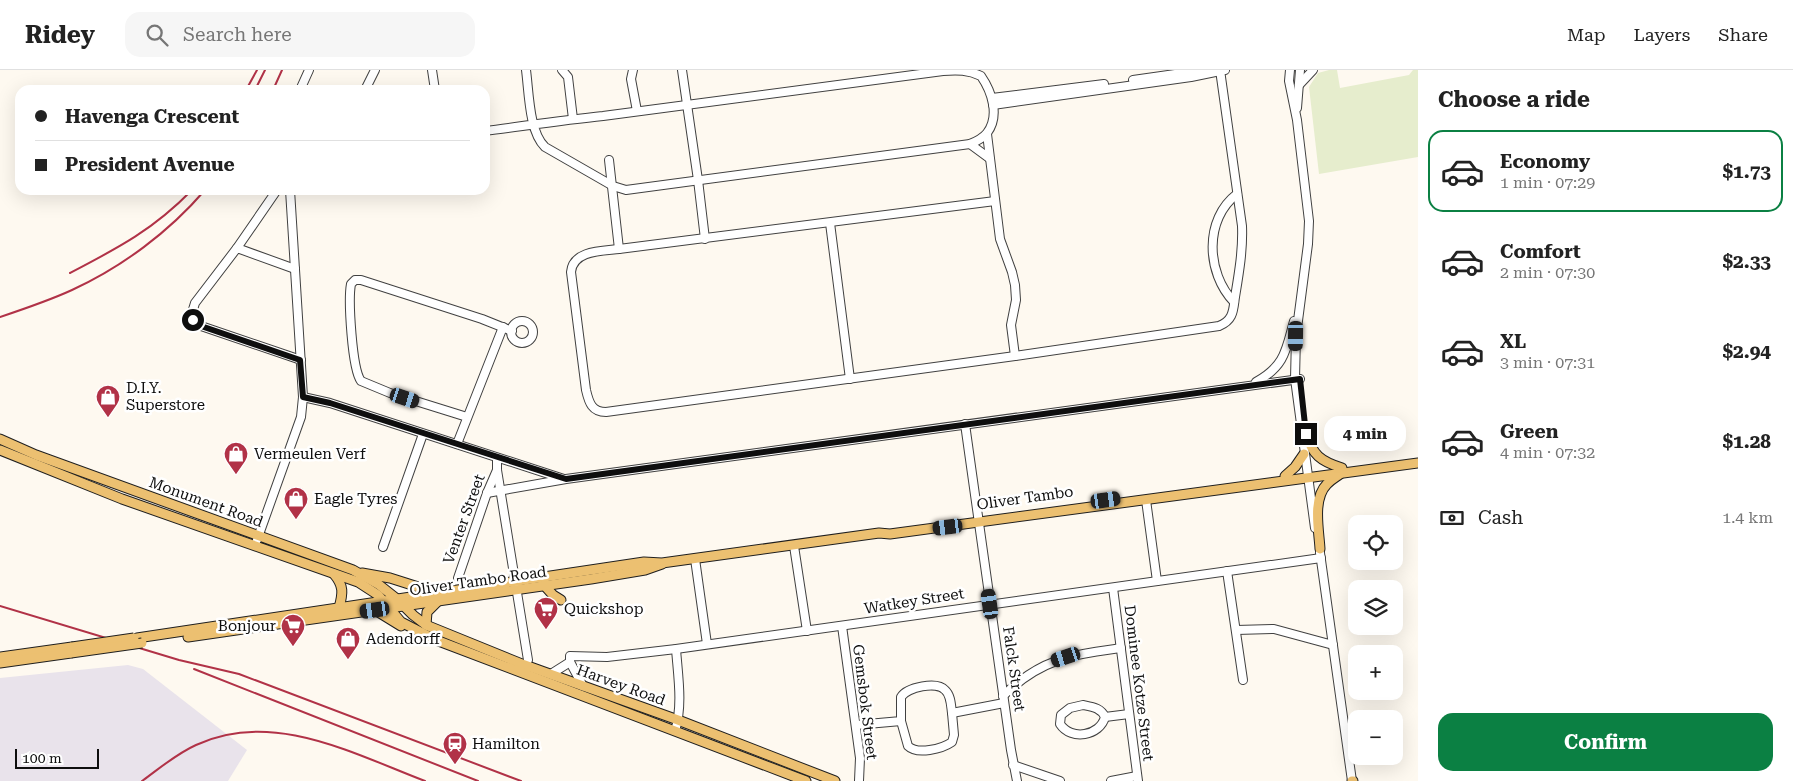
<!DOCTYPE html>
<html lang="en">
<head>
<meta charset="utf-8">
<style>
	:root { --surface:#fff; --page:#f6f6f6; --text:#222; --muted:#767676; --line:#e0e0e0; --accent:#0b8043 }
	body { margin:0; font-family:"Roboto Serif",serif; background:var(--page); color:var(--text); height:100vh; display:flex; flex-direction:column; font-size:19px; white-space:nowrap }
	* { box-sizing:border-box; margin:0 }
	p { font-size:16px; color:var(--muted) }
	.icon { flex:none; width:28px; height:28px; fill:none; stroke:currentColor; stroke-width:2; stroke-linecap:round; stroke-linejoin:round }
	.map { position:relative; flex:1; overflow:hidden }
	.drawer { display:flex; flex-direction:column; background:var(--surface); width:375px }
	.drawer>* { flex:none }
	.guide { position:absolute; left:15px; top:15px; width:475px; height:110px; border-radius:15px; box-shadow:0 5px 20px #0002; display:grid; align-content:center; height:110px; padding:0 20px; background:var(--surface) }
	.fabs { position:absolute; left:1348px; top:445px; display:grid; gap:10px }
	.fabs a { display:grid; place-items:center; width:55px; height:55px; border-radius:10px; background:var(--surface); box-shadow:0 5px 20px #0002; font-size:25px }
	.scale { position:absolute; left:15px; bottom:12px; width:84px; box-sizing:border-box; padding-left:5px; border:2px solid #0e0e0e; border-top:0; font-size:14px; line-height:18px; white-space:nowrap; color:#0e0e0e; -webkit-text-stroke:4px #fff; paint-order:stroke }
	.end { position:absolute; width:22px; height:22px; margin:-11px; border:6px solid #0e0e0e; background:#fff; box-shadow:0 0 0 2px #fff }
	.from { border-radius:50% }
	.bubble { position:absolute; height:35px; border-radius:15px; background:var(--surface); box-shadow:0 5px 20px #0002; font-size:16px; font-weight:700; line-height:35px; text-align:center }
	.car { position:absolute; width:15px; height:30px; margin:-15px -8px; border-radius:6px; box-shadow:0 0 4px 1px #0007; background:linear-gradient(#222 24%,#8ab4d8 0 40%,#222 0 76%,#8ab4d8 0 86%,#222 0) }
	.guide b { display:flex; align-items:center; gap:18px; height:48px; font-size:19px }
	.guide b+b { border-top:1px solid var(--line) }
	.guide i { width:12px; height:12px; background:var(--text) }
	ul { padding:0; list-style:none }
	li { display:flex; align-items:center; gap:15px; height:82px; margin:0 10px 8px; padding:0 10px; border:2px solid transparent; border-radius:15px }
	li div { flex:1 }
	li b { display:block; font-size:19px }
	li em { font-style:normal; font-weight:700 }
	li.active { border-color:var(--accent) }
	li>.icon { width:45px; height:45px; stroke-width:1.5 }
	h2 { padding:0 20px; font-size:22px; line-height:60px }
	.pay { display:flex; align-items:center; gap:12px; height:55px; padding:0 20px; font-size:19px }
	.pay p { margin-inline-start:auto }
	.button { display:flex; gap:10px; margin-top:auto; padding:10px 20px }
	.button a { flex:1; height:58px; border-radius:15px; background:var(--accent); color:#fff; font-size:20px; font-weight:700; line-height:58px; text-align:center }
	header { display:flex; align-items:center; gap:30px; box-sizing:border-box; height:70px; padding:0 25px; background:var(--surface); border-bottom:1px solid var(--line) }
	header strong { font-size:24px }
	nav { display:flex; gap:28px; margin-inline-start:auto; font-size:18px }
	.search { width:350px; height:45px; background:var(--page); display:flex; align-items:center; gap:12px; box-sizing:border-box; padding:0 18px; border-radius:15px; color:var(--muted); font-size:19px }
	main { display:flex; flex:1; min-height:0 }
	.map>svg:first-child { display:block }
	.industrial { fill:#e9e3eb }
	.pitch { fill:#e6edcd }
	.lines { fill:none; stroke-linecap:round; stroke-linejoin:round }
	.minor-casing { stroke:#414141; stroke-width:10 }
	.major-casing { stroke:#1f1f1f; stroke-width:11 }
	.minor { stroke:#fff; stroke-width:8 }
	.major { stroke:#ecc071; stroke-width:9 }
	.rail { stroke:#b13247; stroke-width:2 }
	.major-bridge-casing { stroke:#1f1f1f; stroke-width:11; stroke-linecap:butt }
	.major-bridge { stroke:#ecc071; stroke-width:9 }
	.route { stroke:#0e0e0e; stroke-width:6 }
	.labels { text-anchor:middle; dominant-baseline:central; stroke-width:5; stroke-linejoin:round; paint-order:stroke }
	.poi-label { font-size:15px; fill:#0e0e0e; stroke:#fff; text-anchor:start }
	.street-label { font-size:15px; fill:#0e0e0e; stroke:#fff }
</style>
</head>
<body>
<header>
<strong>Ridey</strong>
<div class="search"><svg class="icon" aria-label="search" viewBox="0 0 24 24"><circle cx="10" cy="10" r="6"/><path d="M15 15l6 6"/></svg>Search here</div>
<nav><a>Map</a><a>Layers</a><a>Share</a></nav>
</header>
<main>
<div class="map">
<svg width="1418" height="711" viewBox="0 0 1418 711">
	<rect width="100%" height="100%" fill="#fef9f0"/>
	<polygon class="industrial" points="128,595 143,599 247,680 228,711 0,711 0,608"/>
	<polygon class="pitch" points="1329,0 1337,0 1340,18 1409,5 1413,0 1418,0 1418,87 1319,104 1309,17 1318,3"/>
	<g class="lines">
		<defs>
			<g id="minor">
				<polyline points="432,0 435,20"/>
				<polyline points="562,0 568,7 573,49"/>
				<polyline points="633,0 631,9 637,41"/>
				<polyline points="682,0 698,110 705,169"/>
				<polyline points="1290,0 1289,11 1297,50 1309,151 1308,174 1296,266 1295,309 1315,458"/>
				<polyline points="1133,10 1203,0"/>
				<polyline points="1299,15 1313,0"/>
				<polyline points="300,20 309,0"/>
				<polyline points="365,20 375,0"/>
				<polyline points="992,28 1104,14"/>
				<polyline points="993,35 1191,7 1225,0"/>
				<polyline points="1297,38 1300,0"/>
				<path d="M 485,61 C 524,56 564,50 603,46 L 943,1 C 958,0 968,0 981,6 C 992,22 1000,46 987,63 C 983,68 975,72 970,74 L 626,120 L 613,116 L 545,77 C 529,62 529,22 526,0"/>
				<polyline points="987,64 1000,169 1012,202 1015,215 1016,230 1011,255 1015,286"/>
				<polyline points="970,74 989,88"/>
				<polyline points="609,90 619,179"/>
				<path d="M 995,131 L 619,179 C 603,181 573,180 571,202 L 586,320 C 589,333 592,342 606,342 L 1015,286 L 1219,256 C 1224,254 1228,252 1231,246 C 1234,240 1234,233 1235,227 C 1239,203 1243,180 1242,156 L 1220,0"/>
				<polyline points="830,153 850,309"/>
				<polyline points="237,178 277,120"/>
				<polyline points="295,199 237,178 195,233 191,246 196,253 201,256 301,290"/>
				<path d="M 1234,232 C 1206,203 1204,149 1237,124"/>
				<circle cx="522" cy="262" r="11"/>
				<path d="M 1256,312 C 1285,296 1286,280 1294,251"/>
				<polyline points="303,327 330,333 564,409"/>
				<path d="M 467,347 L 390,323 L 361,311 C 352,299 348,230 351,214 L 355,210 L 361,210 L 482,249 L 512,261"/>
				<polyline points="965,354 1011,680 1017,711"/>
				<polyline points="457,374 503,257"/>
				<polyline points="497,388 497,400 528,590 524,599"/>
				<polyline points="487,423 566,409 1300,309"/>
				<polyline points="1146,430 1157,511"/>
				<polyline points="257,470 301,347 303,327 290,120"/>
				<polyline points="794,476 807,561"/>
				<polyline points="383,477 423,364"/>
				<polyline points="1320,483 1352,711"/>
				<polyline points="695,489 707,574"/>
				<polyline points="1227,501 1243,610"/>
				<polyline points="458,508 487,423 497,400"/>
				<polyline points="1113,518 1138,711"/>
				<polyline points="842,556 860,688 859,711"/>
				<polyline points="1236,560 1274,559 1333,575"/>
				<polyline points="551,604 570,592"/>
				<polyline points="583,616 570,592 570,586 607,587 676,579 1321,488"/>
				<path d="M 1003,626 C 1041,588 1072,585 1121,578"/>
				<path d="M 1083,635 C 1093,637 1101,638 1105,647 C 1100,666 1071,671 1060,654 L 1061,645 L 1070,638 Z"/>
				<polyline points="1105,647 1129,644"/>
				<path d="M 901,651 L 908,676 C 917,685 942,679 952,672 L 954,665 L 952,643"/>
				<path d="M 856,655 L 901,651 L 901,627 C 907,617 937,611 945,620 C 951,625 951,636 952,643 L 1004,633"/>
				<path d="M 675,661 C 683,635 678,606 676,579"/>
				<polyline points="1013,695 1060,711"/>
				<polyline points="1111,711 1137,706"/>
			</g>
			<g id="major">
				<path d="M 1306,364 C 1313,385 1320,391 1342,398"/>
				<polyline points="0,369 36,385 353,500 378,514 397,529 413,545 426,555 522,594 678,650 835,711"/>
				<polyline points="0,380 122,429 358,512 378,525 401,552 436,570 806,711"/>
				<polyline points="1285,406 1295,397 1304,384"/>
				<path d="M 1320,479 C 1319,460 1312,429 1327,414 C 1331,410 1336,407 1340,404"/>
				<polyline points="362,503 390,508 434,522"/>
				<path d="M 334,504 C 344,516 343,523 339,538"/>
				<polyline points="544,515 553,525 561,530"/>
				<polyline points="375,540 401,556"/>
				<polyline points="426,555 427,542 439,530"/>
				<polyline points="188,567 591,509 645,500 662,494"/>
				<polyline points="137,568 644,492 662,493 879,463 890,464 1418,393"/>
				<polyline points="0,587 72,577"/>
				<polyline points="0,593 71,583"/>
				<polyline points="1352,711 1353,711"/>
			</g>
		</defs>
		<use href="#minor" class="minor-casing"/>
		<use href="#major" class="major-casing"/>
		<use href="#minor" class="minor"/>
		<use href="#major" class="major"/>
		<g class="rail">
			<polyline points="246,20 257,0"/>
			<polyline points="255,20 265,0"/>
			<polyline points="273,20 282,0"/>
			<path d="M 70,203 C 118,178 153,160 192,120"/>
			<path d="M 0,247 C 24,239 48,231 72,220 C 122,197 169,162 205,120"/>
			<polyline points="0,536 179,590 239,604 521,711"/>
			<polyline points="194,599 478,711"/>
			<path d="M 142,711 C 160,698 176,684 196,675 C 272,639 354,684 425,711"/>
		</g>
		<defs>
			<g id="major-bridge">
				<polyline points="72,577 134,568"/>
				<polyline points="71,583 142,573"/>
			</g>
		</defs>
		<use href="#major-bridge" class="major-bridge-casing"/>
		<use href="#major-bridge" class="major-bridge"/>
	</g>
	<g class="lines">
		<polyline class="route" points="193,250 201,256 300,290 303,327 330,333 566,409 1300,309 1306,364"/>
	</g>
	<defs>
		<symbol id="shop-pin" viewBox="-11 -11 22 30"><path d="M0 17L-7.5 6A9.5 9.5 0 1 1 7.5 6Z" fill="#b13247" stroke="#fff"/><path d="M-5-2.5h2.3a2.7 3.5 0 0 1 5.4 0H5L5.5 6h-11ZM-1.5-2.5h3a1.5 2.3 0 0 0-3 0Z" fill="#fff"/></symbol>
		<symbol id="supermarket-pin" viewBox="-11 -11 22 30"><path d="M0 17L-7.5 6A9.5 9.5 0 1 1 7.5 6Z" fill="#b13247" stroke="#fff"/><path d="M-6-5.5h2.5l.6 2H6L4.5 2H-2.5L-4.4-4H-6ZM-1.5 3.2a1.3 1.3 0 1 0 .1 0ZM3 3.2a1.3 1.3 0 1 0 .1 0Z" fill="#fff"/></symbol>
		<symbol id="station-pin" viewBox="-11 -11 22 30"><path d="M0 17L-7.5 6A9.5 9.5 0 1 1 7.5 6Z" fill="#b13247" stroke="#fff"/><path d="M-3-6H3Q5-6 5-4V2Q5 4 3 4L4.5 6H3L1.5 4h-3L-3 6H-4.5L-3 4Q-5 4-5 2V-4Q-5-6-3-6ZM-3.5-4v3h7v-3ZM-3.5 1v1.5H-2V1ZM2 1v1.5H3.5V1Z" fill="#fff"/></symbol>
	</defs>
	<g fill-rule="evenodd">
		<use href="#shop-pin" x="94" y="313" width="28" height="38"/>
		<use href="#shop-pin" x="222" y="370" width="28" height="38"/>
		<use href="#shop-pin" x="282" y="415" width="28" height="38"/>
		<use href="#supermarket-pin" x="532" y="525" width="28" height="38"/>
		<use href="#supermarket-pin" x="279" y="542" width="28" height="38"/>
		<use href="#shop-pin" x="334" y="555" width="28" height="38"/>
		<use href="#station-pin" x="441" y="660" width="28" height="38"/>
	</g>
	<g class="labels">
		<g class="poi-label">
			<text x="126" y="318">D.I.Y.<tspan x="126" dy="17">Superstore</tspan></text>
			<text x="254" y="384">Vermeulen Verf</text>
			<text x="314" y="429">Eagle Tyres</text>
			<text x="564" y="539">Quickshop</text>
			<text x="276" y="556" text-anchor="end">Bonjour</text>
			<text x="366" y="569">Adendorff</text>
			<text x="472" y="674">Hamilton</text>
		</g>
		<g class="street-label">
			<text transform="translate(1025 428) rotate(-8)">Oliver Tambo</text>
			<text transform="translate(206 432) rotate(20)">Monument Road</text>
			<text transform="translate(464 449) rotate(-70)">Venter Street</text>
			<text transform="translate(478 511) rotate(-8)">Oliver Tambo Road</text>
			<text transform="translate(914 531) rotate(-9)">Watkey Street</text>
			<text transform="translate(1014 599) rotate(82)">Falck Street</text>
			<text transform="translate(1139 613) rotate(83)">Dominee Kotze Street</text>
			<text transform="translate(621 615) rotate(20)">Harvey Road</text>
			<text transform="translate(865 632) rotate(83)">Gemsbok Street</text>
		</g>
	</g>
</svg>
<div class="fabs">
<a><svg class="icon" aria-label="locate" viewBox="0 0 24 24"><circle cx="12" cy="12" r="6"/><path d="M12 2v4M12 18v4M2 12h4M18 12h4"/></svg></a>
<a><svg class="icon" aria-label="layers" viewBox="0 0 24 24"><path d="M12 4l9 5-9 5-9-5zM3 14l9 5 9-5"/></svg></a>
<a>+</a>
<a>−</a>
</div>
<div class="scale">100 m</div>
<i class="end from" style="left:193px;top:250px"></i>
<i class="end" style="left:1306px;top:364px"></i>
<div class="bubble" style="left:1324px;top:346px;width:82px">4 min</div>
<i class="car" style="left:1296px;top:266px;rotate:181deg"></i>
<i class="car" style="left:405px;top:328px;rotate:108deg"></i>
<i class="car" style="left:1106px;top:430px;rotate:82deg"></i>
<i class="car" style="left:948px;top:457px;rotate:263deg"></i>
<i class="car" style="left:990px;top:534px;rotate:352deg"></i>
<i class="car" style="left:375px;top:540px;rotate:262deg"></i>
<i class="car" style="left:1066px;top:587px;rotate:252deg"></i>
<div class="guide">
<b><i class="from"></i>Havenga Crescent</b>
<b><i></i>President Avenue</b>
</div>
</div>
<section class="drawer">
<h2>Choose a ride</h2>
<ul>
<li class="active"><svg class="icon" aria-label="car" viewBox="0 0 24 24"><path d="M5 17H2v-5l4-1 3-4h7l3 4 3 1v5h-3M9 17h6M6 11h13"/><circle cx="7" cy="17" r="2"/><circle cx="17" cy="17" r="2"/></svg><div><b>Economy</b><p>1 min · 07:29</p></div><em>$1.73</em></li>
<li><svg class="icon" aria-label="car" viewBox="0 0 24 24"><path d="M5 17H2v-5l4-1 3-4h7l3 4 3 1v5h-3M9 17h6M6 11h13"/><circle cx="7" cy="17" r="2"/><circle cx="17" cy="17" r="2"/></svg><div><b>Comfort</b><p>2 min · 07:30</p></div><em>$2.33</em></li>
<li><svg class="icon" aria-label="car" viewBox="0 0 24 24"><path d="M5 17H2v-5l4-1 3-4h7l3 4 3 1v5h-3M9 17h6M6 11h13"/><circle cx="7" cy="17" r="2"/><circle cx="17" cy="17" r="2"/></svg><div><b>XL</b><p>3 min · 07:31</p></div><em>$2.94</em></li>
<li><svg class="icon" aria-label="car" viewBox="0 0 24 24"><path d="M5 17H2v-5l4-1 3-4h7l3 4 3 1v5h-3M9 17h6M6 11h13"/><circle cx="7" cy="17" r="2"/><circle cx="17" cy="17" r="2"/></svg><div><b>Green</b><p>4 min · 07:32</p></div><em>$1.28</em></li>
</ul>
<div class="pay"><svg class="icon" aria-label="cash" viewBox="0 0 24 24"><path d="M3 7h18v10H3z"/><circle cx="12" cy="12" r="2"/></svg>Cash<p>1.4 km</p></div>
<div class="button"><a>Confirm</a></div>
</section>
</main>
</body>
</html>
